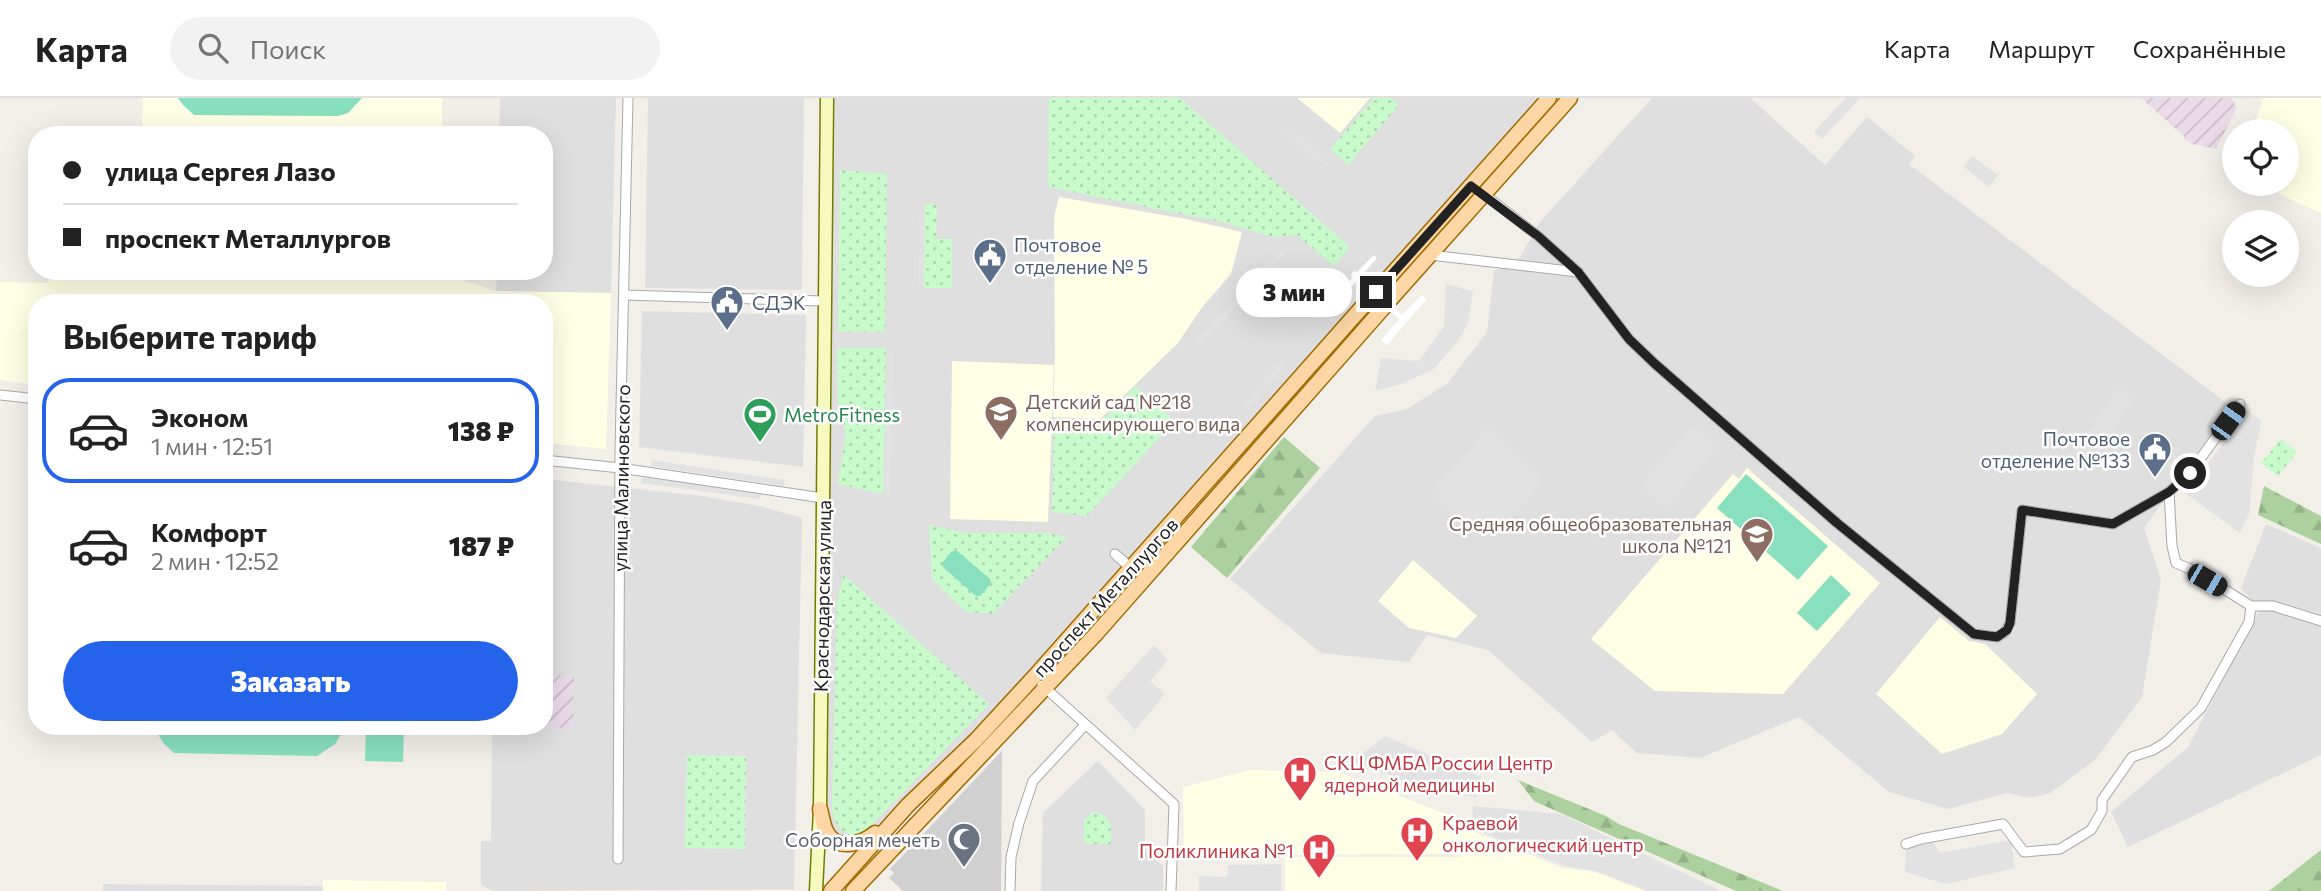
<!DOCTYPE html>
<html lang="ru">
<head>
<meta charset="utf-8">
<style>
	:root { --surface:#fff; --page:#f2f2f2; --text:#222; --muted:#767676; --line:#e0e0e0; --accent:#2563eb }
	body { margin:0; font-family:Commissioner,sans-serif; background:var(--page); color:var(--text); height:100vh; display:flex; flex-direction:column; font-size:26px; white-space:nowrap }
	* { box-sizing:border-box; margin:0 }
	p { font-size:23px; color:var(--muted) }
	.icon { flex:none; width:38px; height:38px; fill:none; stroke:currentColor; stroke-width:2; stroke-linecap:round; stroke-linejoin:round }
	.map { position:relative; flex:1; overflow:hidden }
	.panel { position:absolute; left:28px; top:196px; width:525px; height:441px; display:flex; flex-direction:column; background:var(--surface); border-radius:28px; box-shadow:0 7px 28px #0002 }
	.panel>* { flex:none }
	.banner { position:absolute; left:28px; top:28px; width:525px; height:154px; border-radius:28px; box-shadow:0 7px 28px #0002; display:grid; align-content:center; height:154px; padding:0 35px; background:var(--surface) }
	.controls { position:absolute; left:2222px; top:21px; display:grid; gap:14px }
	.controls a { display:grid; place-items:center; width:77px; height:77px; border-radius:50%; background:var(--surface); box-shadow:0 7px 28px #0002; font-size:35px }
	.end { position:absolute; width:32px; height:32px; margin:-16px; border:9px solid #222; background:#fff; box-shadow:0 0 0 4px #fff }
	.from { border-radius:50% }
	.bubble { position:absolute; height:49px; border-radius:24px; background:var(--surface); box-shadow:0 7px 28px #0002; font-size:23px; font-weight:800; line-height:49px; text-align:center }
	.car { position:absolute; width:21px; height:42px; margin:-21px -10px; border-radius:9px; box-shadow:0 0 5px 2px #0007; background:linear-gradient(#222 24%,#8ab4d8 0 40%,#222 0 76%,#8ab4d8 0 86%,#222 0) }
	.banner b { display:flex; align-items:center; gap:24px; height:66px; font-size:26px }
	.banner b+b { border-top:2px solid var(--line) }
	.banner i { width:18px; height:18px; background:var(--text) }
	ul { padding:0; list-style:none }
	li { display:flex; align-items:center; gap:21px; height:105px; margin:0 14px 10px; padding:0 21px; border:4px solid transparent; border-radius:28px }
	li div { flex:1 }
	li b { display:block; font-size:26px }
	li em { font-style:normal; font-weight:800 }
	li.selected { border-color:var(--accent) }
	li>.icon { width:63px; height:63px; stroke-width:1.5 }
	h2 { padding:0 35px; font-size:32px; line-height:84px }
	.cta { display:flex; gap:14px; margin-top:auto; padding:14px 35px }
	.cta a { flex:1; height:80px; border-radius:42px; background:var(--accent); color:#fff; font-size:28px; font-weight:800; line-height:80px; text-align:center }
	header { display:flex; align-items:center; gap:42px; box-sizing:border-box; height:98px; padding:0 35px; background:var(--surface); border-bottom:2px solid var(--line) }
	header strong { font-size:33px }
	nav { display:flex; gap:38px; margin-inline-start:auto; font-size:24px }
	.search { width:490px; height:63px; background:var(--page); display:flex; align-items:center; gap:18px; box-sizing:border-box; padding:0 24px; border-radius:38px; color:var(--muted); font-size:26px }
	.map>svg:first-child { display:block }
	.residential { fill:#e0dfdf }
	.industrial { fill:url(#industrial-furrows) }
	.education { fill:#ffffe5 }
	.religious { fill:#d0d0d0 }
	.forest { fill:url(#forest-firs) }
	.park { fill:url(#park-dots) }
	.pitch { fill:#88e0be }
	.parking { fill:#e2e2e2 }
	.pier { fill:#fff }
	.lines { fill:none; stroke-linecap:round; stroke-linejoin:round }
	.minor-casing { stroke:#a9a9a9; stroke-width:11 }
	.secondary-casing { stroke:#707d05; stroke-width:15 }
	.primary-casing { stroke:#a06b00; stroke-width:17 }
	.minor { stroke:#fff; stroke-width:9 }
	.secondary { stroke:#f7fabf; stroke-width:12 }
	.primary { stroke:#fcd6a4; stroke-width:14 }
	.route { stroke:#222; stroke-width:9 }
	.labels { text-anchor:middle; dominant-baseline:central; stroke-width:5; stroke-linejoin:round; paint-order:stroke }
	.service-label { font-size:19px; fill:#4e5e75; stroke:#fff; text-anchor:start }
	.education-label { font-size:19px; fill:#785e54; stroke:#fff; text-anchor:start }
	.leisure-label { font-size:19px; fill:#27864d; stroke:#fff; text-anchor:start }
	.street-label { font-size:19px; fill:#222; stroke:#fff }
	.health-label { font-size:19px; fill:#be3a42; stroke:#fff; text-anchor:start }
	.worship-label { font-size:19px; fill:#5b616d; stroke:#fff; text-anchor:end }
</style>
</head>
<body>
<header>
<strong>Карта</strong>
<div class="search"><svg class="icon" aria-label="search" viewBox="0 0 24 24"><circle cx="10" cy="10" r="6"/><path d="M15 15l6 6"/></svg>Поиск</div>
<nav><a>Карта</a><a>Маршрут</a><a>Сохранённые</a></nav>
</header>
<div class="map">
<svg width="2321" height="793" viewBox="0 0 2321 793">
	<defs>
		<pattern id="industrial-furrows" width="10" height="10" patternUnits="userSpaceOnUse" patternTransform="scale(1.75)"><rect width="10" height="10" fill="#ebdbe8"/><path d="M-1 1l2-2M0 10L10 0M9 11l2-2" fill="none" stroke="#c9bcc7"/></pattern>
		<pattern id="forest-firs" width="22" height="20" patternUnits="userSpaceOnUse" patternTransform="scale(1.75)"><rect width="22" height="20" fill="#add19e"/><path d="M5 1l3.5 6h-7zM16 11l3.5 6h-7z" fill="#95b388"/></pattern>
		<pattern id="park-dots" width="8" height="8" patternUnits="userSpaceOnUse" patternTransform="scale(1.75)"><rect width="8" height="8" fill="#c8facc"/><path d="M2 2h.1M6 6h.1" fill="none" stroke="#acd6af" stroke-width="1.8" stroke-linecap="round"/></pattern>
	</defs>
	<rect width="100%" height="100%" fill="#f2efe9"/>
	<g class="residential">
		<polygon points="500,0 616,0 611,195 496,193 497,173 544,173 544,37 499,37"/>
		<polygon points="648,0 804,0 802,192 645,190"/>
		<polygon points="827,0 1549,0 1034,579 865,744 852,747 826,734 823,341"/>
		<polygon points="1652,0 1750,0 1825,67 1867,19 1915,58 1909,66 2232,309 2144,430 2161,481 2142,599 2095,662 2050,695 2030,700 2007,695 1948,711 1889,694 1799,619 1700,660 1637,655 1612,632 1592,644 1488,552 1427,537 1409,564 1321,555 1230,481 1375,318 1407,311 1448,285 1487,234 1494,173 1520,159 1540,124"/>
		<polygon points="642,213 806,217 803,369 639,349"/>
		<polygon points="544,381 702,398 760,408 802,420 794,791 493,793 481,787 481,743 491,743 492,628 544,628"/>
		<polygon points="2266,426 2321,450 2321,657 2128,749 2111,714 2188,649 2260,511 2241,490"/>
		<polygon points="1098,663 1145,712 1145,751 1163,768 1163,793 1041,793 1043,715"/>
		<polygon points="103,786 323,788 323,793 103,793"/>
	</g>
	<g class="industrial">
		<polygon points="2141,0 2231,0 2237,10 2216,51 2192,46 2184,41 2184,38"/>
		<polygon points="548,577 574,578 573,630 547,629"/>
	</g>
	<g class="education">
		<polygon points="143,0 442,0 442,37 80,37 80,32 142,33"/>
		<polygon points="1297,0 1370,0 1340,35"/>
		<polygon points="2264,0 2321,0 2321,115 2279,96 2282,87 2278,86 2287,86 2287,33 2252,33"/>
		<polygon points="1059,99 1186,121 1242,134 1231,176 1203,208 1178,245 1100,321 1053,319 1055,254 1054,119"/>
		<polygon points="50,173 440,173 440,175 496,193 611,195 606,351 544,345 544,205 37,205 37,287 0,282 0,184 49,185"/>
		<polygon points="952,263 1054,267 1048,424 950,421"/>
		<polygon points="1747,370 1880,485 1783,596 1655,593 1591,541 1733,376 1739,381"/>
		<polygon points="1413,462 1477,518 1456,540 1409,530 1378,503"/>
		<polygon points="1940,519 1969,543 1985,546 2037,596 2002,636 1942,656 1876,596"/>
		<polygon points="1250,672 1338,674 1461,722 1461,747 1462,732 1470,732 1562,770 1595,774 1645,793 1285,793 1285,759 1461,759 1462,756 1184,757 1183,689"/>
		<polygon points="323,782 446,784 446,793 323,793"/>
	</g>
	<polygon class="religious" points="1002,653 1001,793 903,793 889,780 894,775 890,771"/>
	<g class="forest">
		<polygon points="1284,339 1320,370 1227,480 1191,449"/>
		<polygon points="2264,388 2321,418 2321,446 2258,417"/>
		<polygon points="1518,682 1606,718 1619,726 1783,793 1736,793 1534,703"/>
		<polygon points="2321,752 2321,793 2269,793"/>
	</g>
	<g class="park">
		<polygon points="1049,0 1180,0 1350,149 1334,168 1297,137 1274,139 1218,123 1048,89"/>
		<polygon points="1374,0 1391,0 1399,7 1348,67 1330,51"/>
		<polygon points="840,72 887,76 885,234 838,234"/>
		<polygon points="925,106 937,106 936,141 952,141 952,190 924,190"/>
		<polygon points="837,250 886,250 883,396 838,386 846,334 838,308"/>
		<polygon points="1136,288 1175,323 1087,418 1052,414 1054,329 1096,329"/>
		<polygon points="2281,341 2297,354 2278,378 2261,365"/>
		<polygon points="929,427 967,435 1047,435 1067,439 993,516 966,514 932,481"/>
		<path d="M 844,477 L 989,606 L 866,733 C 846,743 835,730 832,711 L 837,502 Z"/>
		<polygon points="687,657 746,658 745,751 685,750"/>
		<polygon points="1094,714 1102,716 1111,725 1111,746 1084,746 1084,722"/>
	</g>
	<g class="pitch">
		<polygon points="178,0 362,0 348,15 338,18 194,17 183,7"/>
		<polygon points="1746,376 1828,448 1798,482 1717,410"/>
		<polygon points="952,453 957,453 990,481 991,485 980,498 976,498 943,469 942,465"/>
		<polygon points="1831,477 1851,496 1817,533 1797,515"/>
		<polygon points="153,628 346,628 335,646 317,658 174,655 164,646"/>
		<polygon points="366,628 404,628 403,664 365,663"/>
	</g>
	<g class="parking">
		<polygon points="1846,0 1860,0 1822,41 1814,34"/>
		<polygon points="1289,30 1330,65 1326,70 1285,34"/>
		<polygon points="1972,58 1998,77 1989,89 1964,69"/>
		<polygon points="919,119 924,119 924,188 918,188"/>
		<polygon points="1282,152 1286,156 1200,247 1196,243"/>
		<polygon points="1446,186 1473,193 1468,225 1458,243 1434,271 1401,286 1375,293 1381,260 1419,263 1444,228"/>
		<polygon points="887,254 893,254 891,399 885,399"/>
		<polygon points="1281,264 1285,268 1248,310 1244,307"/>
		<polygon points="2118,290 2134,301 2090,365 2074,354"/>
		<polygon points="2248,313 2261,323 2254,360 2249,416 2240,435 2185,395"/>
		<polygon points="1488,331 1544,383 1497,434 1484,422 1473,433 1436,399 1442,393 1436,387"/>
		<polygon points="1689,331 1697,331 1716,350 1666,410 1641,387"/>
		<polygon points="652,362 784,382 784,388 651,368"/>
		<polygon points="642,379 761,395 760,401 641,385"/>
		<polygon points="1154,547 1168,562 1150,583 1165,596 1135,632 1106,600"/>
		<polygon points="1385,638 1481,679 1476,699 1434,693 1352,664"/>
		<polygon points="1473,708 1561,716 1721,793 1648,793 1596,773 1564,768 1472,730"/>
		<polygon points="2011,742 2015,770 1946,786 1905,774 1906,750 1934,744 1939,755"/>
		<polygon points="1281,766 1281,793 1199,793 1199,778 1227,779 1228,767"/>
	</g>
	<polygon class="pier" points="1374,157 1377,160 1361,178 1402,217 1422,197 1427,201 1387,247 1381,242 1399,221 1357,183 1342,198 1338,195 1352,180 1351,177 1354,173 1357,174"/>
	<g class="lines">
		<defs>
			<g id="minor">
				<polyline points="1485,97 1538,138 1578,174 1629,241 1654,265 1837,425 1974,536 1997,539 2005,534 2010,525 2022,412 2113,426 2169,394 2190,375 2240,306"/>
				<polyline points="1430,157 1578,174"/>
				<polyline points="624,197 823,203"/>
				<polyline points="0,297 37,301"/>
				<polyline points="544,362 620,370 823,400"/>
				<polyline points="2169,394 2172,448 2176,465 2195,473 2251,508 2273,508 2321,523"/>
				<polyline points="1115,456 1131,470"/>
				<polyline points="1042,587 1174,706 1171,793"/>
				<polyline points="1906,746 1921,741 2003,726 2024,754 2060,751 2091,732 2102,713 2102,702 2132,659 2153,652 2166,644 2201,610 2249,524 2251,508"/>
				<polyline points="618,761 620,352 628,0"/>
				<polyline points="1010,793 1011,759 1019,725 1033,683 1085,627"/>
			</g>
			<polyline id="secondary" points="816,793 820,711 827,0"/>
			<g id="primary">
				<polyline points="1376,194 1549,0"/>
				<polyline points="1388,204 1570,0"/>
				<path d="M 820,711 C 822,718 823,727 826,733 C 836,754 862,746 875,735"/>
				<polyline points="831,793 908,707 976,642 1034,579 1372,198"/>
				<polyline points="853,793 1095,537 1385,208"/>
			</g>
		</defs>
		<use href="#minor" class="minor-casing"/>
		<use href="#secondary" class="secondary-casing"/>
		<use href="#primary" class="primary-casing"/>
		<use href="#minor" class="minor"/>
		<use href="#secondary" class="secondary"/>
		<use href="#primary" class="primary"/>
	</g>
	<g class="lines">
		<polyline class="route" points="1376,194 1471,88 1538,138 1578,174 1629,241 1654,265 1837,425 1974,536 1997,539 2007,532 2010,525 2022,412 2113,426 2169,394 2190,375"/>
	</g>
	<defs>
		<symbol id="civic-pin" viewBox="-11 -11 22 30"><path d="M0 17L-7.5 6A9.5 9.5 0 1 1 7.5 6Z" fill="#5c6f8a" stroke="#fff"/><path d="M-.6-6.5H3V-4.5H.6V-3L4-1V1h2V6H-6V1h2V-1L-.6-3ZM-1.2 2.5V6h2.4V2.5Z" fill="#fff"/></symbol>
		<symbol id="school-pin" viewBox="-11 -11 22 30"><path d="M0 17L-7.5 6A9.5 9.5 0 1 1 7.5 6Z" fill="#8d6e63" stroke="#fff"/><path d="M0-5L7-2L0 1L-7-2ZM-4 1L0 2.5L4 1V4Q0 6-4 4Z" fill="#fff"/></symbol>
		<symbol id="stadium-pin" viewBox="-11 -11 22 30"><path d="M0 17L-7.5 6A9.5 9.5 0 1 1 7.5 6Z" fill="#2e9e5b" stroke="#fff"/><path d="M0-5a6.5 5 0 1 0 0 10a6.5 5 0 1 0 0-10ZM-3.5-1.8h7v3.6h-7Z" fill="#fff"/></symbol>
		<symbol id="hospital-pin" viewBox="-11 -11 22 30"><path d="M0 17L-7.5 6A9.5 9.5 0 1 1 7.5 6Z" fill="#e0444e" stroke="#fff"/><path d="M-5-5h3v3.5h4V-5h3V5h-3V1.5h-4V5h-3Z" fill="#fff"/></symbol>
		<symbol id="mosque-pin" viewBox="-11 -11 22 30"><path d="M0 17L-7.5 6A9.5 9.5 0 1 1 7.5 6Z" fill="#6b7280" stroke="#fff"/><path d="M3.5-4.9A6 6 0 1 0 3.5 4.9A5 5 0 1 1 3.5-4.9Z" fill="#fff"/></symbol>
	</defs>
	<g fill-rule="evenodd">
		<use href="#civic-pin" x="971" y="138" width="38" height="52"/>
		<use href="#civic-pin" x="708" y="185" width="38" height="52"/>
		<use href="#school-pin" x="982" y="295" width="38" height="52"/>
		<use href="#stadium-pin" x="741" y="297" width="38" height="52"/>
		<use href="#civic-pin" x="2136" y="332" width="38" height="52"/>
		<use href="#school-pin" x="1738" y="417" width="38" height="52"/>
		<use href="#hospital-pin" x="1281" y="656" width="38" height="52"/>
		<use href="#hospital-pin" x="1398" y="716" width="38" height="52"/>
		<use href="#mosque-pin" x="945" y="722" width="38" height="52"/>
		<use href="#hospital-pin" x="1300" y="733" width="38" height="52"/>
	</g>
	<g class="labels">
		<g class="service-label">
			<text x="1014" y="146">Почтовое<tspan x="1014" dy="22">отделение № 5</tspan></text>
			<text x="752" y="204">СДЭК</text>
			<text x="2130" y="340" text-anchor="end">Почтовое<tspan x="2130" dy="22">отделение №133</tspan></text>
		</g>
		<g class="education-label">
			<text x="1026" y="303">Детский сад №218<tspan x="1026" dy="22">компенсирующего вида</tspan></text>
			<text x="1732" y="425" text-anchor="end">Средняя общеобразовательная<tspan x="1732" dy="22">школа №121</tspan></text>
		</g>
		<g class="leisure-label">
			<text x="784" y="316">MetroFitness</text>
		</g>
		<g class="street-label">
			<text transform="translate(621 380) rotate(-89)">улица Малиновского</text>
			<text transform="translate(822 498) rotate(-89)">Краснодарская улица</text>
			<text transform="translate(1105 499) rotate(-48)">проспект Металлургов</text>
		</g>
		<g class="health-label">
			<text x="1324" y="664">СКЦ ФМБА России Центр<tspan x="1324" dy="22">ядерной медицины</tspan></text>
			<text x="1442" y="724">Краевой<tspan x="1442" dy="22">онкологический центр</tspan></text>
			<text x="1294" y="752" text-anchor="end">Поликлиника №1</text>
		</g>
		<g class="worship-label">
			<text x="940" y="741">Соборная мечеть</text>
		</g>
	</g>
</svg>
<div class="controls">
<a><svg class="icon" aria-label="locate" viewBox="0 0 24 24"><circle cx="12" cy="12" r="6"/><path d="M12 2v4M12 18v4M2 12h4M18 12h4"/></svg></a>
<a><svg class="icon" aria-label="layers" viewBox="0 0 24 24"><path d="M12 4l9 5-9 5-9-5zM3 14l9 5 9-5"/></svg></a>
</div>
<i class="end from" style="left:2190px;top:375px"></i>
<i class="end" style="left:1376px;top:194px"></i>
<div class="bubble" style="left:1236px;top:170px;width:116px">3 мин</div>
<i class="car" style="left:2228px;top:323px;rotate:36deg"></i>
<i class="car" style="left:2207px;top:482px;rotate:120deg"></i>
<div class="banner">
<b><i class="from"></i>улица Сергея Лазо</b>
<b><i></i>проспект Металлургов</b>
</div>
<section class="panel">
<h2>Выберите тариф</h2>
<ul>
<li class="selected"><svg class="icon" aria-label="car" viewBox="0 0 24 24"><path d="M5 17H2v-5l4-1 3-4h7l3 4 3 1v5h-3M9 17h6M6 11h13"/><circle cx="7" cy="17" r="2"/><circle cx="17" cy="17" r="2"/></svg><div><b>Эконом</b><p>1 мин · 12:51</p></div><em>138 ₽</em></li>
<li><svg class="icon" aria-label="car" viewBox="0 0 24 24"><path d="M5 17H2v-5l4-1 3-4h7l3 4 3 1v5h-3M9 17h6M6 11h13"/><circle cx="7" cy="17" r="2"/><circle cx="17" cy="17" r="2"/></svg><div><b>Комфорт</b><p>2 мин · 12:52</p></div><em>187 ₽</em></li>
</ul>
<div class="cta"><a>Заказать</a></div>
</section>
</div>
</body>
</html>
